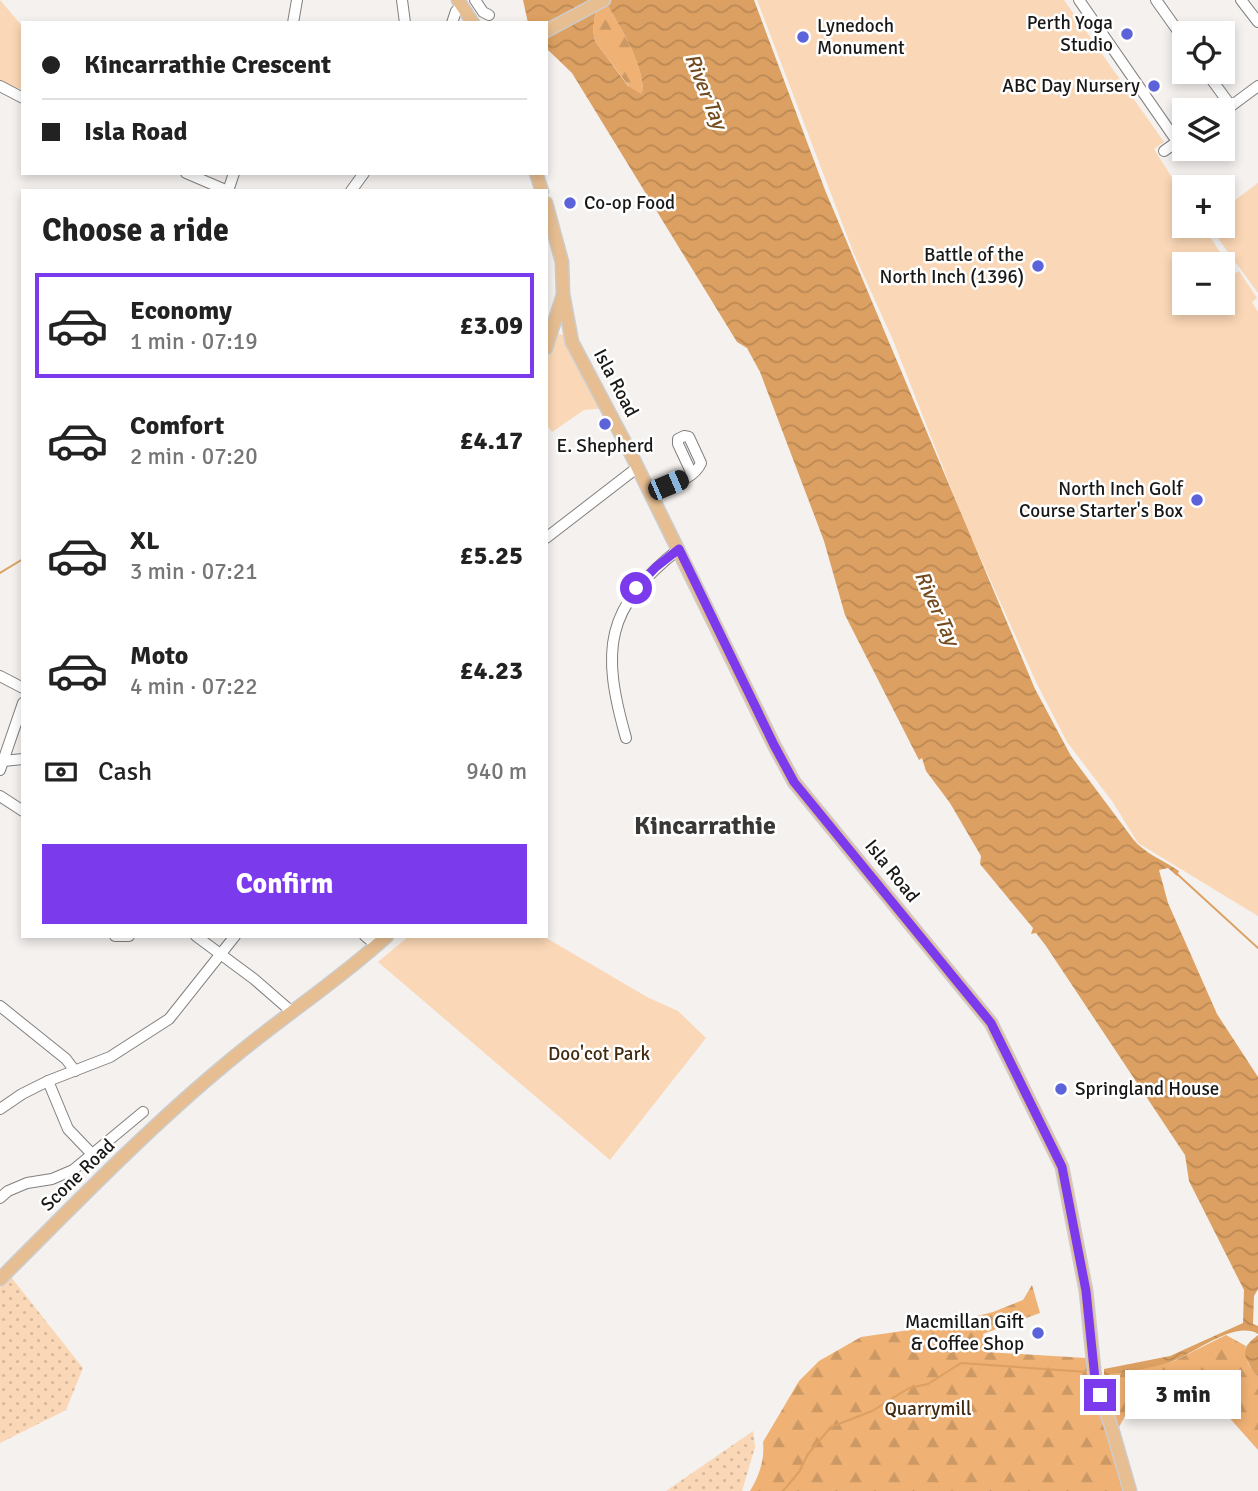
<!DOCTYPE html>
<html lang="en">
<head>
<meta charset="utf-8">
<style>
	:root { --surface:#fff; --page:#f6f6f6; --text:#222; --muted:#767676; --line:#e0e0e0; --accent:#7c3aed }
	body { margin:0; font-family:Signika,sans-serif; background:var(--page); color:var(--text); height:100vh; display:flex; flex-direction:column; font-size:26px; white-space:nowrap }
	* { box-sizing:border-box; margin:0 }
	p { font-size:23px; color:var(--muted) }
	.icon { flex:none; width:38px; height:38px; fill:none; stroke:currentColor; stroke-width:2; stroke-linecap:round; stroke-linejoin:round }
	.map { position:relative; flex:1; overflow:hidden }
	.panel { position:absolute; left:21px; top:189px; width:527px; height:749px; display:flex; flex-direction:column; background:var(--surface); border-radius:0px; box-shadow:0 4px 10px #0003 }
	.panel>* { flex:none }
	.top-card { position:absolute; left:21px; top:21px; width:527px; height:154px; border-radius:0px; box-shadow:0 4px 10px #0003; display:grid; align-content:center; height:154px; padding:0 21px; background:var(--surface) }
	.buttons { position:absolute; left:1172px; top:21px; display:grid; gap:14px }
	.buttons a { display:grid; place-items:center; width:63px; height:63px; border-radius:0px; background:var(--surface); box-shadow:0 4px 10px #0003; font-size:35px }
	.end { position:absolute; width:32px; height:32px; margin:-16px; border:9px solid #7c3aed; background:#fff; box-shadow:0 0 0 4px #fff }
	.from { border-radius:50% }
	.bubble { position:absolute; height:49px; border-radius:0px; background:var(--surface); box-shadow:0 4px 10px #0003; font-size:23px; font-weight:700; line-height:49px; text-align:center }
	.car { position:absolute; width:21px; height:42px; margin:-21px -10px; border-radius:9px; box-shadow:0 0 5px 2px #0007; background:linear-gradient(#222 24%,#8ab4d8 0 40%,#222 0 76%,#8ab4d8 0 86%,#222 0) }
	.top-card b { display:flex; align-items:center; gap:24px; height:66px; font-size:26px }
	.top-card b+b { border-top:2px solid var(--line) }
	.top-card i { width:18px; height:18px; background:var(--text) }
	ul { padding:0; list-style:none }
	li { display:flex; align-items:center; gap:21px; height:105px; margin:0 14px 10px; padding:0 7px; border:4px solid transparent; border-radius:0px }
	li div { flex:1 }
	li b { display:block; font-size:26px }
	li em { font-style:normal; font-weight:700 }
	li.on { border-color:var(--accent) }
	li>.icon { width:63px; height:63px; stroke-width:1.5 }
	h2 { padding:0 21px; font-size:32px; line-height:84px }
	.pay { display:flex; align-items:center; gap:18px; height:77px; padding:0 21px; font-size:26px }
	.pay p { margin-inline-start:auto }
	.primary-button { display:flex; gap:14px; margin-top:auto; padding:14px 21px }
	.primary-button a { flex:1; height:80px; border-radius:0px; background:var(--accent); color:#fff; font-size:28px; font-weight:700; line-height:80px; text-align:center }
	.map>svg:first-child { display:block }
	.grass { fill:url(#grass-dots) }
	.forest { fill:url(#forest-firs) }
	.green { fill:#fad7b6; fill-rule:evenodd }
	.water { fill:url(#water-waves); fill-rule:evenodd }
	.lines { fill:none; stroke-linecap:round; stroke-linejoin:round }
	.stream { stroke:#dca062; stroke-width:2 }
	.minor-casing { stroke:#82807e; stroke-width:12 }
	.major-casing { stroke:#ccc; stroke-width:15 }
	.minor { stroke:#fff; stroke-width:10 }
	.major { stroke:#e6be92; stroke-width:12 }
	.route { stroke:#7c3aed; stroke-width:9 }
	.poi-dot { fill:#5c62da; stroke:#fff; stroke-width:2.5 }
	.labels { text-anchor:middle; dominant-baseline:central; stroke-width:5; stroke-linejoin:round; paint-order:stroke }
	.poi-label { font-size:19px; fill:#191817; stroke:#fff; text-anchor:end }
	.street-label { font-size:19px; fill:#191817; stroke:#fff }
	.park-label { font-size:19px; fill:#432a0f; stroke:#fff }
	.water-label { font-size:21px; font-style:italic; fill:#744b1e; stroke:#fff }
	.district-label { font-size:26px; font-weight:bold; fill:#393836; stroke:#fff }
</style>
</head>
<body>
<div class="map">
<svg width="1258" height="1491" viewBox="0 0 1258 1491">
	<defs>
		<pattern id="grass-dots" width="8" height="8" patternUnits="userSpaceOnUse" patternTransform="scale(1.75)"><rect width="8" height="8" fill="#fad7b6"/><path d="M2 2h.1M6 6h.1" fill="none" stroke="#d6b89c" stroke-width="1.8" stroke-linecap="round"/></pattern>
		<pattern id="forest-firs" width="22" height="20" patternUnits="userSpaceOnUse" patternTransform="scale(1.75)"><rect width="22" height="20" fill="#efb174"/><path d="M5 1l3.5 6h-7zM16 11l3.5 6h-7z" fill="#cc9864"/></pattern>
		<pattern id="water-waves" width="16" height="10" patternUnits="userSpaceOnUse" patternTransform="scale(1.75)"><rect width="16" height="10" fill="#dca062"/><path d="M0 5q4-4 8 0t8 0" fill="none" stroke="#bc8954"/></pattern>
	</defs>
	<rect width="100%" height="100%" fill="#f4f1ef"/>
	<g class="grass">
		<polygon points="11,1277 83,1368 66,1410 0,1443 0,1287"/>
		<polygon points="753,1431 755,1447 742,1491 666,1491"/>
	</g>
	<g class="forest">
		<path d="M 605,2 C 620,25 645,67 643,95 L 630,88 L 595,41 L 593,30 L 596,6 Z"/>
		<path d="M 1032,1285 L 1040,1313 L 983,1334 L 987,1352 L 1086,1358 L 1125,1491 L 750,1491 C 759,1476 765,1460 763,1442 L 799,1381 L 819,1361 L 861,1337 L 937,1326 L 993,1312 L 1023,1300 Z"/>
		<path d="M 1226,1335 L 1246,1346 C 1244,1356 1249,1369 1258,1376 L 1258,1450 L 1195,1379 L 1164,1384 L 1132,1403 L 1118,1429 L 1104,1376 L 1174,1361 Z"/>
	</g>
	<g class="green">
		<polygon points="0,0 23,27 23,90 0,81"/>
		<path d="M 757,0 L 1064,0 L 1164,142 L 1154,149 L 1185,198 L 1185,226 L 1203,226 L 1234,274 L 1239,271 L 1257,298 L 1252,302 L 1258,312 L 1258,916 L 1138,843 L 1112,801 L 1067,742 L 1037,684 L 966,526 L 893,340 L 854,254 ZM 1185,264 L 1223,264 L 1223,303 L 1185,303 Z"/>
		<polygon points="1258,183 1258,293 1209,226 1223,226 1223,209"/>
		<polygon points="556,334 567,335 605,408 584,410 552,432 546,424 546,363"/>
		<polygon points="409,936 543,936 647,997 678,1011 706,1038 610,1160 378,962"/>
	</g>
	<g class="water">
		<path d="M 523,0 L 754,0 L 825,190 L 1035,689 L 1071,756 L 1133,839 C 1144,853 1163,860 1179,871 L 1177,876 L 1168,868 L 1159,870 L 1168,903 L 1217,1014 L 1258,1077 L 1258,1289 L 1254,1296 L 1253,1324 L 1258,1326 L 1258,1334 C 1235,1320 1195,1353 1173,1361 C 1151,1369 1126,1371 1104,1376 L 1104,1369 L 1170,1356 L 1243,1323 L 1244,1290 L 1189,1181 L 1185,1155 L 1046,946 L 1036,933 L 1031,934 L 1033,928 L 980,864 L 981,856 L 950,803 L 926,771 L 922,758 L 919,760 L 845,615 L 824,541 L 760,372 L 747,348 L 737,342 L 572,73 L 546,48 L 546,23 L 528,23 ZM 605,2 C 620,25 645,67 643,95 L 628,86 L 595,41 L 593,30 L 596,7 Z"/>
		<path d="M 1258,1335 L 1258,1376 C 1251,1371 1251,1367 1247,1360 C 1242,1348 1248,1343 1258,1335 Z"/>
	</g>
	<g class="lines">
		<g class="stream">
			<polyline points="0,573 23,559"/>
			<polyline points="1176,873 1258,948"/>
			<polyline points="783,1491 799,1472 808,1454 831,1427 872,1411 909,1388 928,1384 961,1363 1087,1372"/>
		</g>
		<defs>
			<g id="minor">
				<polyline points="402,0 405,23"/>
				<polyline points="475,0 483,12 489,15"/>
				<polyline points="1079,0 1176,140 1180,142 1185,139"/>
				<polyline points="1156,0 1185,41"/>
				<polyline points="1241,0 1258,22"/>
				<polyline points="293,23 297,0"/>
				<polyline points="452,23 456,11 462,6"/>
				<polyline points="1206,72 1231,106"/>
				<polyline points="0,86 23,98"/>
				<polyline points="1223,112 1258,86"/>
				<polyline points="1164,151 1178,141"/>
				<polyline points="186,173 228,191"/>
				<polyline points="228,191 234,173"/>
				<polyline points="351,191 364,173"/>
				<path d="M 651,493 C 667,486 694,480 701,463 L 689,437 L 684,436 L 678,439 L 678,444 L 692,474"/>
				<polyline points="546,538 638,467"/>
				<polyline points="0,676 23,688"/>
				<path d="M 626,738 C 601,650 604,608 679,549"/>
				<polyline points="3,761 23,759"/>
				<polyline points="0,770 23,703"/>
				<polyline points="0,796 23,811"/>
				<polyline points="115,936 129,936"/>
				<polyline points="196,936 254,979 292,1012"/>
				<polyline points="365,936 377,946"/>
				<polyline points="0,1006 66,1059 75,1071"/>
				<polyline points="48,1081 68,1129 91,1153"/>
				<polyline points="0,1109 22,1094 48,1081 110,1057 169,1019 235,936"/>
				<polyline points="0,1198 8,1191 27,1183 52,1179 73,1170 143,1112"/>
			</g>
			<g id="major">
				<polyline points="458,0 473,23"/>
				<polyline points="546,31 604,0"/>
				<polyline points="536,173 542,191"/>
				<polyline points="546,203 562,262 563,294 572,342 629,450 774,745 794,782 991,1023 1062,1167 1086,1291 1095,1379 1113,1432 1130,1491"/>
				<polyline points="546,348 563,295"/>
				<path d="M 0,1279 C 74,1205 147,1129 228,1062 C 280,1018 337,982 387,936"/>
			</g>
		</defs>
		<use href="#minor" class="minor-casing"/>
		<use href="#major" class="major-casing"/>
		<use href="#minor" class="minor"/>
		<use href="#major" class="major"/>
	</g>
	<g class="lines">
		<polyline class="route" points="636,588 656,567 679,549 774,745 794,782 991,1023 1062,1167 1086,1291 1095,1379 1100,1395"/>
	</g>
	<g class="poi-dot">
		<circle cx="1127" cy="34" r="7"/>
		<circle cx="803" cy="37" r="7"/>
		<circle cx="1154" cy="86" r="7"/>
		<circle cx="570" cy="203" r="7"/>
		<circle cx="1038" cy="266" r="7"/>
		<circle cx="605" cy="424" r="7"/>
		<circle cx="1197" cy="500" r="7"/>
		<circle cx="1061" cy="1089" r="7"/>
		<circle cx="1038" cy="1333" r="7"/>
	</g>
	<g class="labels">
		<g class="poi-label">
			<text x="1113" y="23">Perth Yoga<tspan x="1113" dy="22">Studio</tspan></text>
			<text x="817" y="26" text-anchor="start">Lynedoch<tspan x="817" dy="22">Monument</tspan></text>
			<text x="1140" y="86">ABC Day Nursery</text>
			<text x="584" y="203" text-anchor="start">Co-op Food</text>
			<text x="1024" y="255">Battle of the<tspan x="1024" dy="22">North Inch (1396)</tspan></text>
			<text x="605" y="446" text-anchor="middle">E. Shepherd</text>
			<text x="1183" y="489">North Inch Golf<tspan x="1183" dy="22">Course Starter's Box</tspan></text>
			<text x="1075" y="1089" text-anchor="start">Springland House</text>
			<text x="1024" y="1322">Macmillan Gift<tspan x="1024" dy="22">&amp; Coffee Shop</tspan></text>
		</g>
		<g class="street-label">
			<text transform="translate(616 383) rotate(62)">Isla Road</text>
			<text transform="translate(892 871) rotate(51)">Isla Road</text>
			<text transform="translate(78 1175) rotate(-44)">Scone Road</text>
		</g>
		<g class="park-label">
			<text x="599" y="1054">Doo'cot Park</text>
			<text x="928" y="1409">Quarrymill</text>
		</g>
		<g class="water-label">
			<text transform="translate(706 91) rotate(68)">River Tay</text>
			<text transform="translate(937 608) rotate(66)">River Tay</text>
		</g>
		<g class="district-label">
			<text x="705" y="826">Kincarrathie</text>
		</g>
	</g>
</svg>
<div class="buttons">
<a><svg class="icon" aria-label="locate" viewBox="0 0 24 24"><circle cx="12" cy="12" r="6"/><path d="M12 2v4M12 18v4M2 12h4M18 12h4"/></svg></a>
<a><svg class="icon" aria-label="layers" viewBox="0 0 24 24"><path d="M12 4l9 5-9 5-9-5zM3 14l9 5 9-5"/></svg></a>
<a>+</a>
<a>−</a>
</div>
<i class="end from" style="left:636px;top:588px"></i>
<i class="end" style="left:1100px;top:1395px"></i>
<div class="bubble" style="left:1125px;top:1370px;width:116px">3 min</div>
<i class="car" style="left:668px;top:485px;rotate:67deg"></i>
<div class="top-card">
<b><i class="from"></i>Kincarrathie Crescent</b>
<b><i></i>Isla Road</b>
</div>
<section class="panel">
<h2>Choose a ride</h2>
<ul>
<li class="on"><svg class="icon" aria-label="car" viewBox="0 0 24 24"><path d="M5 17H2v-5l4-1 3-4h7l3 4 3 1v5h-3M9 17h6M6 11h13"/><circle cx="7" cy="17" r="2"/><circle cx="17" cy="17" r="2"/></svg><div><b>Economy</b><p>1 min · 07:19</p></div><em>£3.09</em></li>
<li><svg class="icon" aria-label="car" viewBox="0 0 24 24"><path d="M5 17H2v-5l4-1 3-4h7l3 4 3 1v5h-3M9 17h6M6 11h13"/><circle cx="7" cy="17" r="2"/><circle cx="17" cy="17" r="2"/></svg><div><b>Comfort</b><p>2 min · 07:20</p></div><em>£4.17</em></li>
<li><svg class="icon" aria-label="car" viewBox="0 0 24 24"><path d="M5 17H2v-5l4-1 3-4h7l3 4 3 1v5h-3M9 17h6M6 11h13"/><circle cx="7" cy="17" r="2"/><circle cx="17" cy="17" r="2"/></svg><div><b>XL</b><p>3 min · 07:21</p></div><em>£5.25</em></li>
<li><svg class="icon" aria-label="car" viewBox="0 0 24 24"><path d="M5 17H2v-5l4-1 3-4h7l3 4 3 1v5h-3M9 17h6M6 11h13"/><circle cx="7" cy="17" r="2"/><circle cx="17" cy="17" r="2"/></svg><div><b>Moto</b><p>4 min · 07:22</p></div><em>£4.23</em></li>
</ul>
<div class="pay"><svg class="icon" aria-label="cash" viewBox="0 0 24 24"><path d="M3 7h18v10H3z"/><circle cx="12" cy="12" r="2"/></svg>Cash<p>940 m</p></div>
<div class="primary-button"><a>Confirm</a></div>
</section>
</div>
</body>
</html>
